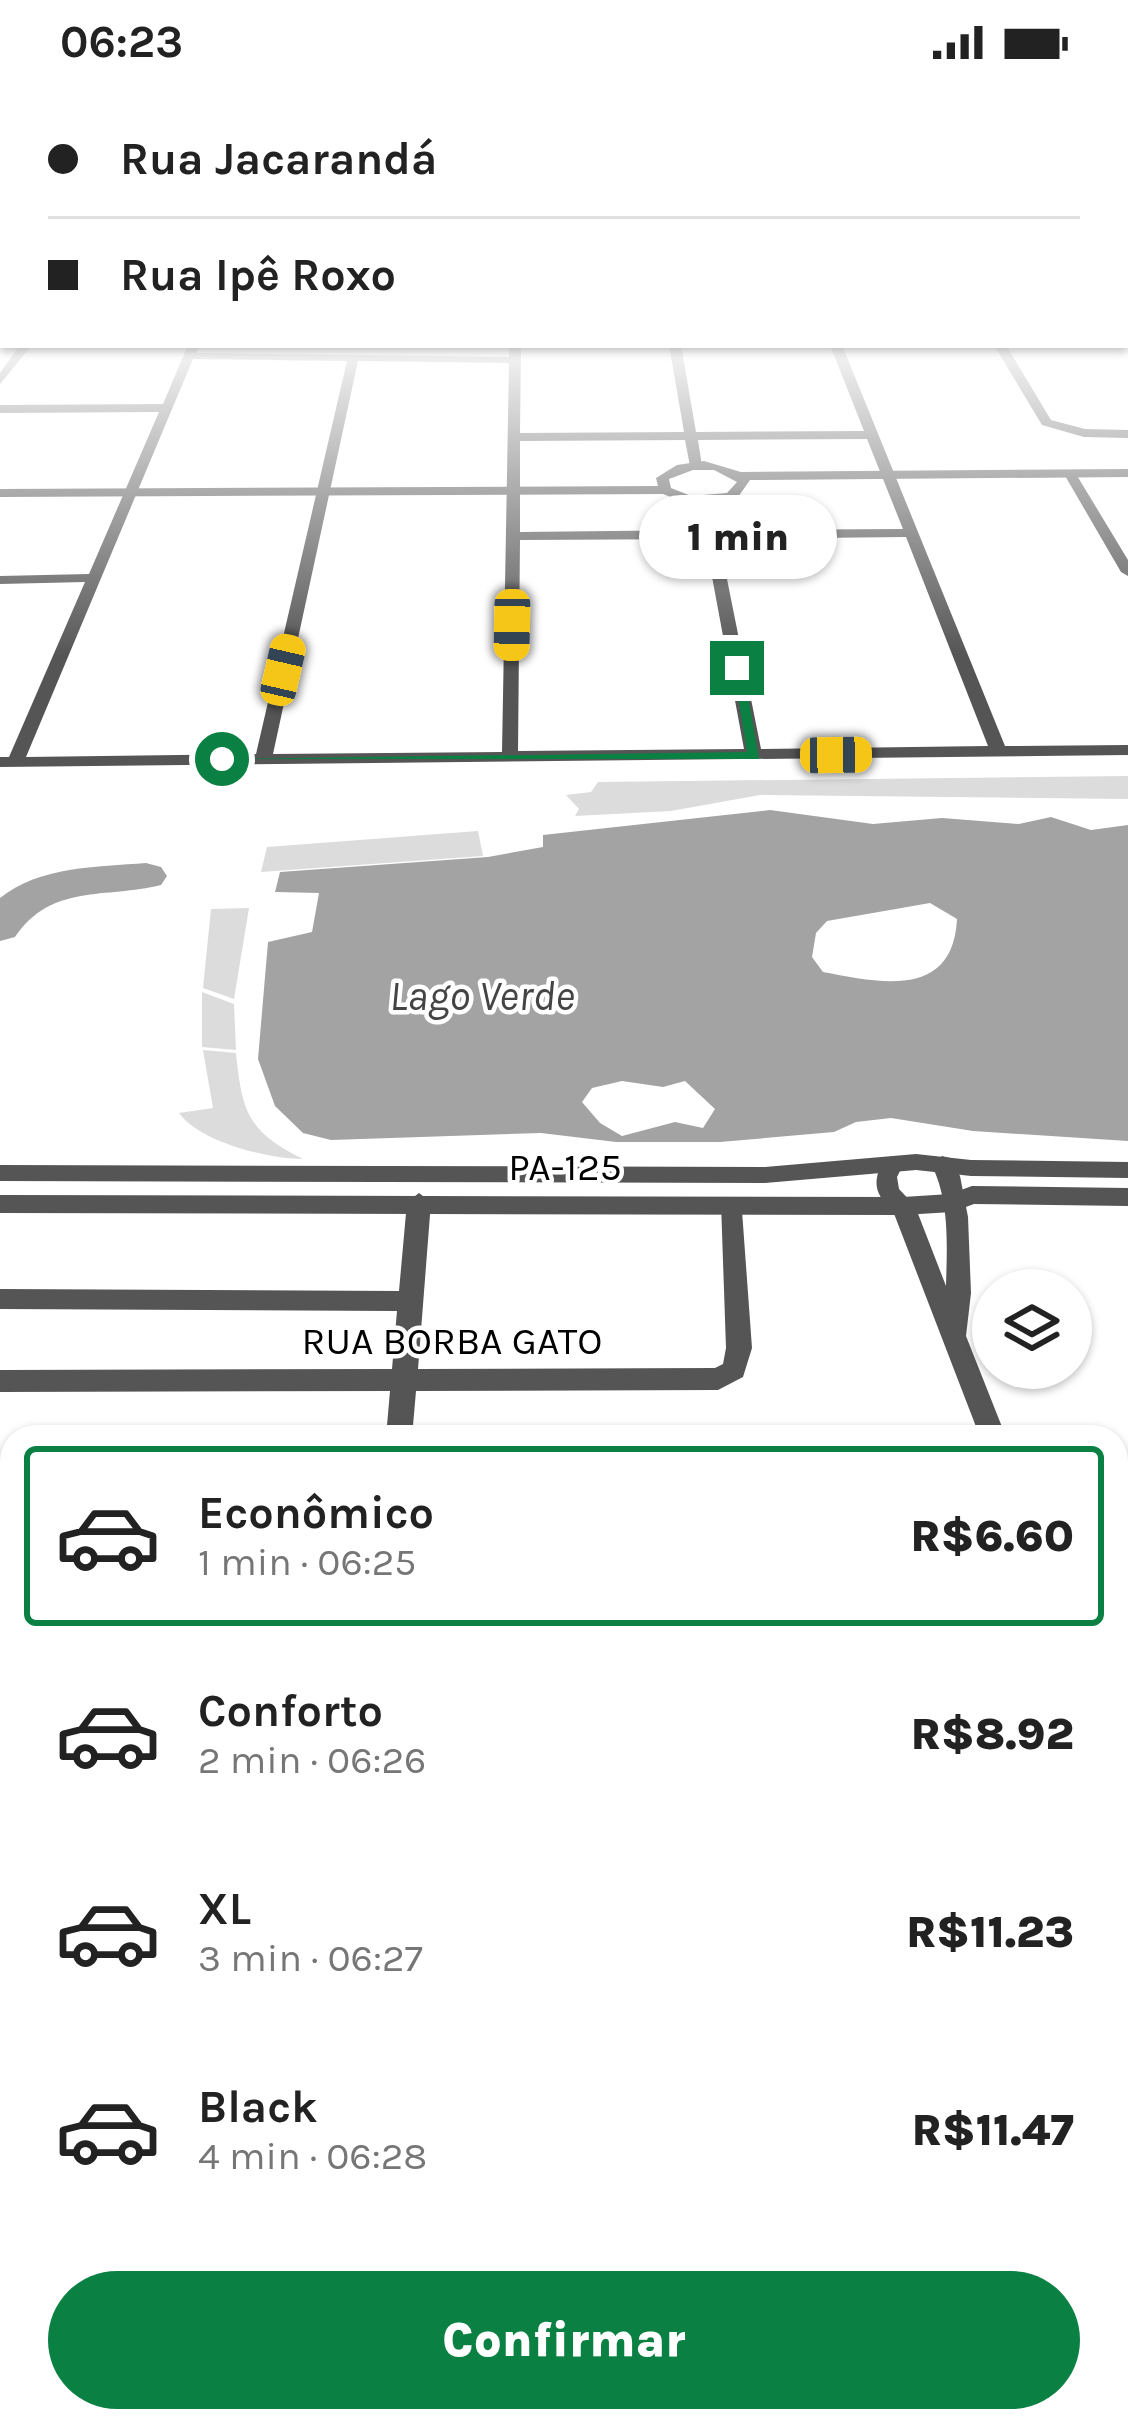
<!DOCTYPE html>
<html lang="pt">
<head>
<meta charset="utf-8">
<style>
	:root { --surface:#fff; --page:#f2f2f2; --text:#222; --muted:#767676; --line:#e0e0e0; --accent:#0b8043 }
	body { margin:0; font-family:Karla,sans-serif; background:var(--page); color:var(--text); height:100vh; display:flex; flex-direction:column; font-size:45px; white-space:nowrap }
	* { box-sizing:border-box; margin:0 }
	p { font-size:39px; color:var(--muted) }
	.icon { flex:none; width:66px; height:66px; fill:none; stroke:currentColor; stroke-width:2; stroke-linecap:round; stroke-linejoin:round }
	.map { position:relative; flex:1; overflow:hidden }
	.details { position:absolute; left:0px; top:1341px; width:1128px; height:1008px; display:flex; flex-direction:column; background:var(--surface); border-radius:36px 36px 0 0; box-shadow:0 3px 9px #0004 }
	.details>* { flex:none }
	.guide { position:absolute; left:0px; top:0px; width:1128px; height:264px; box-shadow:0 3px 9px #0004; display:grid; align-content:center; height:264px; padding:0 48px; background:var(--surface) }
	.buttons { position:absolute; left:972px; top:1185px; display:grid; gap:24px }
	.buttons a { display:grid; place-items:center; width:120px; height:120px; border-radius:50%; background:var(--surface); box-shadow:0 3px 9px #0004; font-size:60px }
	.end { position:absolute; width:54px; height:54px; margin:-27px; border:15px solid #0b8043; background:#fff; box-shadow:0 0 0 6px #fff }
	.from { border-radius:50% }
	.bubble { position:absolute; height:84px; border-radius:42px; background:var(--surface); box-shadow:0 3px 9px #0004; font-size:39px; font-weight:800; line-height:84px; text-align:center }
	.car { position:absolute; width:36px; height:72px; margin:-36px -18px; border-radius:15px; box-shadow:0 0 9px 3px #0007; background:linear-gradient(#f5c518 24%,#345 0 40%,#f5c518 0 76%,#345 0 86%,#f5c518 0) }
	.guide b { display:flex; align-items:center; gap:42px; height:114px; font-size:45px }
	.guide b+b { border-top:3px solid var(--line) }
	.guide i { width:30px; height:30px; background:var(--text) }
	ul { padding:21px 0 0; list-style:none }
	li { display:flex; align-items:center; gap:36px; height:180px; margin:0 24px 18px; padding:0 24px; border:6px solid transparent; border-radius:12px }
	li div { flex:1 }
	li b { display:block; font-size:45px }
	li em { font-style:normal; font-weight:800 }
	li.selected { border-color:var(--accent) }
	li>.icon { width:108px; height:108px; stroke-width:1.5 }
	.primary-button { display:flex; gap:24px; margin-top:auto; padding:24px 48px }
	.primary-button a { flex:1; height:138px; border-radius:72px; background:var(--accent); color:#fff; font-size:48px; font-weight:800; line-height:138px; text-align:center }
	.status { display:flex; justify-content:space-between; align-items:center; height:84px; padding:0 60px; background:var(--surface); direction:ltr }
	.status svg { height:33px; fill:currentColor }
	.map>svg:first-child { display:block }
	.green { fill:#dcdcdc }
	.water { fill:#a3a3a3; fill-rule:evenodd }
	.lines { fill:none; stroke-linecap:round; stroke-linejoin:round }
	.river { fill:#a3a3a3; fill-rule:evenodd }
	.minor { fill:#555; fill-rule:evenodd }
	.tertiary { fill:#555; fill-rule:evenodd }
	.route { fill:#0b8043 }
	.labels { text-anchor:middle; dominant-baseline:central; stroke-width:9; stroke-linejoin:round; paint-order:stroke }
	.street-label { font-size:39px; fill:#000; stroke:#fff }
	.water-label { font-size:42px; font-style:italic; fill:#444; stroke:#fff }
</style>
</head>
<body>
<div class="status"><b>06:23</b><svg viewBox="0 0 49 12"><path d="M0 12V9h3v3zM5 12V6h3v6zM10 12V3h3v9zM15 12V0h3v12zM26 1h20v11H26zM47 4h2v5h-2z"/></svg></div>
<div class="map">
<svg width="1128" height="2349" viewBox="0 0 1128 2349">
	<rect width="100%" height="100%" fill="#fff"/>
	<g class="green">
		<polygon points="1128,692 1128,715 760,711 671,727 575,732 579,725 566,711 591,708 598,698"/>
		<polygon points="478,747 483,772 261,788 267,763"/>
		<polygon points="249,824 234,915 203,904 211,825"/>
		<polygon points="202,908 234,920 236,966 202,963"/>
		<path d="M 203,966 L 236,969 C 242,1028 248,1048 303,1075 C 268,1075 200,1058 179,1029 L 213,1024 Z"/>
	</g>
	<path class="water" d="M 770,726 L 873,740 L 942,734 L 1019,740 L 1051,733 L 1091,746 L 1128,741 L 1128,1057 L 973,1047 L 891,1034 L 856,1038 L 834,1048 L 720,1058 L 616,1058 L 541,1049 L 331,1056 L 303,1049 L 275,1022 L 258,975 L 268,858 L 312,848 L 319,809 L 275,808 L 280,788 L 488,773 L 543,763 L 543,751 ZM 930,819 L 957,835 C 953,915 881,899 823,888 L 812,873 L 816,849 L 827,837 ZM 622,997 L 663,1003 L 685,997 L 715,1025 L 703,1044 L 675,1038 L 622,1052 L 600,1039 L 582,1018 L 592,1004 Z"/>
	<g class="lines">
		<path class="river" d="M 146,779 L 161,783 L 167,792 L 161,801 C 105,815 52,799 15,853 L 0,857 L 0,814 C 40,782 97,783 146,779 Z"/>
		<g class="minor">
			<polygon points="20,261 32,261 0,300 0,289"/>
			<path d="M 188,261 L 200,261 L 196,269 L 509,273 L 509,261 L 521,261 L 520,349 L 684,348 L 669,261 L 681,261 L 696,348 L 864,347 L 830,261 L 842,261 L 1005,662 L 1128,661 L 1128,671 L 0,683 L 0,673 L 9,673 L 85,498 L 0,500 L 0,492 L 89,490 L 159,328 L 0,329 L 0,321 L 163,320 ZM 193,275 L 347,277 L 256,670 L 26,673 ZM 358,277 L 509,279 L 502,668 L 273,670 ZM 867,355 L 903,445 L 717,446 L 712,417 L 705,413 L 698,417 L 704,446 L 520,448 L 520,357 L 685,356 L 690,382 L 696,386 L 702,382 L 698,356 ZM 906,453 L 988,662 L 761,665 L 719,455 ZM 705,455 L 744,665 L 518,667 L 520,456 Z"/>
			<polygon points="994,261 1006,261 1051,336 1085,345 1128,346 1128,354 1084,353 1042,341"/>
			<polygon points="1070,386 1076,390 1128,476 1128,492 1121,488 1064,390"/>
			<path d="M 942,1072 L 950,1074 L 960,1092 L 968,1133 L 971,1209 L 966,1252 L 1006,1353 L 980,1353 L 893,1127 C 874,1110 872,1098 884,1075 L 900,1075 L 903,1081 L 897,1093 L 899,1105 L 915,1122 L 946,1202 C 947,1162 950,1116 931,1080 Z"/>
			<polygon points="419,1109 431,1118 418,1285 715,1284 723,1280 726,1264 721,1119 725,1113 741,1113 752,1264 743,1293 718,1306 416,1307 412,1353 386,1353 390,1307 0,1308 0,1286 392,1285 397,1227 0,1225 0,1205 399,1207 407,1118"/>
			<polygon points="1116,1495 1128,1496 1128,1522 1116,1521"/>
			<rect x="0" y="1496" width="12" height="26"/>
			<polygon points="1116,1761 1128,1767 1128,1858 1116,1858"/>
			<polygon points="0,1821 12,1822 12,1856 0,1855"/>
			<rect x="0" y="2272" width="12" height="40"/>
			<rect x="1116" y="2274" width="12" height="40"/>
			<polygon points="279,2337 319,2337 318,2349 278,2349"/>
		</g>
		<g class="tertiary">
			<path d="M 704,377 L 741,388 L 1128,385 L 1128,393 L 750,396 L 736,416 L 689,420 L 663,410 L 0,413 L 0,405 L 658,402 L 656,394 L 677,381 ZM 693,386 L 714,386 L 737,398 L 727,409 L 691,412 L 671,404 L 669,395 Z"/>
			<polygon points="916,1070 971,1076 1128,1078 1128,1094 971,1092 916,1086 765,1099 0,1097 0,1081 765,1083"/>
			<polygon points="972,1102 1128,1104 1128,1122 974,1120 952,1128 903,1131 0,1129 0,1111 903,1113 950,1110"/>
		</g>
	</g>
	<linearGradient id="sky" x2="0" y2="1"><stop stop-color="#8cadcc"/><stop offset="0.43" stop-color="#fff"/><stop offset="1" stop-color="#fff" stop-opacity="0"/></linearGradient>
	<rect width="1128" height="573" fill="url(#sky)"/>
	<polygon class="route" points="733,581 743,584 759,675 215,675 747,668"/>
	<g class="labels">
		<g class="street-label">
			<text x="565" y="1083">PA-125</text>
			<text x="452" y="1257">RUA BORBA GATO</text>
		</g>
		<g class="water-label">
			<text x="482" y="912">Lago Verde</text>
		</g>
	</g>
</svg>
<div class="buttons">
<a><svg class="icon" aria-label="layers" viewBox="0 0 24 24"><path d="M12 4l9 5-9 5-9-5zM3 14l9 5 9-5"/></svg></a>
</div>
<i class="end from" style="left:222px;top:675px"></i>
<i class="end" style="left:737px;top:584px"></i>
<div class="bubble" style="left:639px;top:411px;width:198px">1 min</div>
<i class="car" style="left:512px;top:541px;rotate:181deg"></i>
<i class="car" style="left:283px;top:586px;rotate:13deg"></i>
<i class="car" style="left:836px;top:671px;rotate:89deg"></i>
<div class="guide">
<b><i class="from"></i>Rua Jacarandá</b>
<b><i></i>Rua Ipê Roxo</b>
</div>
<section class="details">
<ul>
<li class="selected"><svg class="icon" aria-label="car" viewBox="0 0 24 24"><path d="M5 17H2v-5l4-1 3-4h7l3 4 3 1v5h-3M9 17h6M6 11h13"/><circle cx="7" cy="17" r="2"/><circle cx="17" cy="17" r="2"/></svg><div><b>Econômico</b><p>1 min · 06:25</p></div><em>R$6.60</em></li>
<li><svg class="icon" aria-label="car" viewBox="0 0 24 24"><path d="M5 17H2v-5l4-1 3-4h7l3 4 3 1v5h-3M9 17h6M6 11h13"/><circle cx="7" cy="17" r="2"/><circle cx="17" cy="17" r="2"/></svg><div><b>Conforto</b><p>2 min · 06:26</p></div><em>R$8.92</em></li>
<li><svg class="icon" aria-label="car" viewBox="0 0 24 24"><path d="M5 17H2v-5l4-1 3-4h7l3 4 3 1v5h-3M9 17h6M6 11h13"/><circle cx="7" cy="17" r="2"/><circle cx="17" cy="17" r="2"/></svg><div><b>XL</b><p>3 min · 06:27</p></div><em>R$11.23</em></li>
<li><svg class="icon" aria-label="car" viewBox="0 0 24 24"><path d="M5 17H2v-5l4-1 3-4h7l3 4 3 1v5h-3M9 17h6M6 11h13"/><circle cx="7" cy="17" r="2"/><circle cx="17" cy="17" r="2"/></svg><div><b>Black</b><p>4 min · 06:28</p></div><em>R$11.47</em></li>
</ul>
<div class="primary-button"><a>Confirmar</a></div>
</section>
</div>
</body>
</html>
